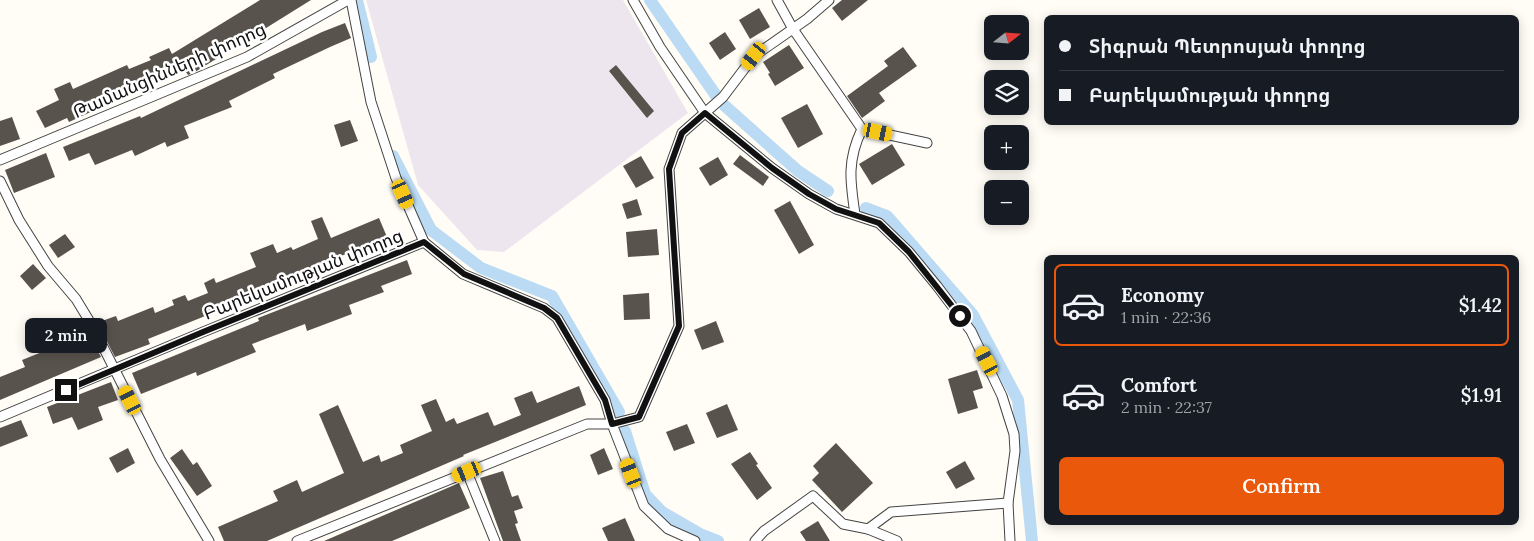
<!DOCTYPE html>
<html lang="en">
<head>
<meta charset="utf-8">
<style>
	:root { --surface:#171b24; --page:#20242c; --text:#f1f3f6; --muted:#9ea1a6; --line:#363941; --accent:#ea580c }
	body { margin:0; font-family:Lora,"Noto Sans Armenian",serif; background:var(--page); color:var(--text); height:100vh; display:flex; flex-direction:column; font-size:19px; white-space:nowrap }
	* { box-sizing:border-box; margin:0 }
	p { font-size:16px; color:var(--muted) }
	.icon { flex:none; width:28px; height:28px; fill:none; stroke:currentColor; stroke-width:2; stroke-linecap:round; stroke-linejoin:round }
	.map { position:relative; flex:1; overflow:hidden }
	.drawer { position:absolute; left:1044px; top:255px; width:475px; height:270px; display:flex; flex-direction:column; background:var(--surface); border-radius:8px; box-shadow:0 2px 12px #0003 }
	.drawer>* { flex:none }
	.banner { position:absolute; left:1044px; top:15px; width:475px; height:110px; border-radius:8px; box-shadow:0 2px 12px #0003; display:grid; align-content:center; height:110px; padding:0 15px; background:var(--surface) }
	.needle { width:32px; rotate:73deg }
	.tools { position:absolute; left:984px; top:15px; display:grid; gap:10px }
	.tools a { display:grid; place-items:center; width:45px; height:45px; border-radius:8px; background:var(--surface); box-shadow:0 2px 12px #0003; font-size:25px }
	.end { position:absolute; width:22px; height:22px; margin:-11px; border:6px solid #111; background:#fff; box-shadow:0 0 0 2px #fff }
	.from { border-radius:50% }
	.bubble { position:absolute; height:35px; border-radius:8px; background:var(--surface); box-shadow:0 2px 12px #0003; font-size:16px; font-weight:600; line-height:35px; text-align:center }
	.car { position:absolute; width:15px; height:30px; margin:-15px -8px; border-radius:6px; box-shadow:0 0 4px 1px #0007; background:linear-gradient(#f5c518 24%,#345 0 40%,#f5c518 0 76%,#345 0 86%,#f5c518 0) }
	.banner b { display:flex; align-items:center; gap:18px; height:48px; font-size:19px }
	.banner b+b { border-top:1px solid var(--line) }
	.banner i { width:12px; height:12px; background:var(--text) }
	ul { padding:9px 0 0; list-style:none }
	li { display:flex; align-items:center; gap:15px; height:82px; margin:0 10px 8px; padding:0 5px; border:2px solid transparent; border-radius:8px }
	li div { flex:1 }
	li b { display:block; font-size:19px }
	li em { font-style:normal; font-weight:600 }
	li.on { border-color:var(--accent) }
	li>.icon { width:45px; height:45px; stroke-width:1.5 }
	.primary-button { display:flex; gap:10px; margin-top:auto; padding:10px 15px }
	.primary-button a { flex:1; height:58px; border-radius:8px; background:var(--accent); color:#fff; font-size:20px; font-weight:600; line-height:58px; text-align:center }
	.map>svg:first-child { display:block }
	.industrial { fill:#eee6ee }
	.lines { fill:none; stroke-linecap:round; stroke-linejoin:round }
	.canal { stroke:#bbdbf4; stroke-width:12 }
	.building { fill:#59534d }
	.minor-casing { stroke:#444; stroke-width:11 }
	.minor { stroke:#fff; stroke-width:9 }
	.route { stroke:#111; stroke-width:6 }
	.labels { text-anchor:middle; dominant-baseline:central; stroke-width:5; stroke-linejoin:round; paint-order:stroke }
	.street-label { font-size:18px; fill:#111; stroke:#fff }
</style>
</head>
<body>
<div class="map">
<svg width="1534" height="541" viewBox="0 0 1534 541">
	<rect width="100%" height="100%" fill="#fffdf5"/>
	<polygon class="industrial" points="366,0 623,0 688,113 504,252 477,250 418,185"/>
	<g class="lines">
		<g class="canal">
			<polyline points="357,0 371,57"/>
			<polyline points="650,0 717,97"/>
			<polyline points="725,106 798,171 828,191"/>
			<polyline points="393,156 431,230 481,268 552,296 619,412"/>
			<polyline points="866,208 887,216 973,315 1018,400 1032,541"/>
			<polyline points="625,431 645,494 662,512 700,534 718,541"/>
		</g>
	</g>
	<g class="building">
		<polygon points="260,0 311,0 195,72 188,75 184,69 69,122 67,118 45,128 36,111 59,100 54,89 70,82 73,89 127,65 129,69 151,60 149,57 169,48 172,54"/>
		<polygon points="842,0 868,0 842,21 832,8"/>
		<polygon points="759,8 770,27 750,39 739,20"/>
		<polygon points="345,23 351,38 330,47 273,74 275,78 229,101 232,107 184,126 189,138 167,147 165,142 135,156 132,150 95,165 89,153 69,161 63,147 140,116 141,118 322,32"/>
		<polygon points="725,32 736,49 720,60 709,43"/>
		<polygon points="789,45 804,68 775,86 768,74 770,73 763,62"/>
		<polygon points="903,47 917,66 879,93 885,101 862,118 847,96 888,66 884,61"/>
		<polygon points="616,65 654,111 647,118 609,71"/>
		<polygon points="807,104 823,134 798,148 781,118"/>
		<polygon points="12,117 20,139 0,146 0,121"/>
		<polygon points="350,120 358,141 341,147 334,125"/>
		<polygon points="892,144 905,165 872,185 859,164"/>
		<polygon points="46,153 55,177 14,193 5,170"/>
		<polygon points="740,155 769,177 763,186 733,164"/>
		<polygon points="641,156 654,178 636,188 623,166"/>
		<polygon points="718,157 728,175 710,186 699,168"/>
		<polygon points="637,199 642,215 627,219 622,204"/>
		<polygon points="790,201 814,245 799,254 774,210"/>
		<polygon points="322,217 331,238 379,218 387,237 249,294 250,298 148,339 150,344 115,357 100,328 99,322 116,316 118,321 153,307 155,313 174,305 172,300 185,295 188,301 208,293 204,283 214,278 216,283 256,267 250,253 273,244 277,253 291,247 293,250 318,239 311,221"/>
		<polygon points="657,229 659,255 628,257 626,232"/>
		<polygon points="65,234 75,247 58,258 49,245"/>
		<polygon points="407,260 412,274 381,286 384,292 349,305 352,314 307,331 305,324 252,344 256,352 197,376 196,372 141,394 132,373 259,321 258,318"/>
		<polygon points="33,264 46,278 32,290 20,276"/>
		<polygon points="649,293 650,319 624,320 623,295"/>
		<polygon points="716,321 724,342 702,350 694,330"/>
		<polygon points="89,333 101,357 0,400 0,377 25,367 22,360 47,350 45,343 55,339 58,345"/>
		<polygon points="977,370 983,388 973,391 978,408 958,414 948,379"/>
		<polygon points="111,382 118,400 98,407 103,420 78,430 72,417 53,424 47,407"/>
		<polygon points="579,386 586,405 463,455 464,456 267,541 224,541 218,527 278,501 273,491 297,480 302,492 344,473 319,414 338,405 363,462 379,455 381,462 403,453 400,445 432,431 421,405 436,399 446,422 454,418 457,424 488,412 494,426 521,415 514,398 532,391 537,403"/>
		<polygon points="727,404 738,430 717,438 706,413"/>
		<polygon points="21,420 28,436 0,447 0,428"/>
		<polygon points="687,424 695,443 674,451 666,432"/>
		<polygon points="836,443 873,483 842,512 812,480 819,473 813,466"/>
		<polygon points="128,448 135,463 117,473 109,458"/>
		<polygon points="604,448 613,469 598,475 590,455"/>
		<polygon points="182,449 193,465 197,462 212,486 197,496 170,458"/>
		<polygon points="750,452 758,464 756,465 772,488 757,500 731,464"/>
		<polygon points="965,461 975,479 956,489 946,472"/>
		<polygon points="503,471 512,497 518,495 523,508 514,511 518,523 515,524 521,541 503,541 480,478"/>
		<polygon points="459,483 470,508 392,541 324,541"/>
		<polygon points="625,518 635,541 608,541 602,528"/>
		<polygon points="818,521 830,541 806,541 800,532"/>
	</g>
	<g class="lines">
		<defs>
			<g id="minor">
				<polyline points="351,0 371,102 396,178 424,242 463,274 544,308 557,318 605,400 612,424 644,506 668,529 695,541"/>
				<polyline points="633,0 660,47 705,113 772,168 809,194 836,209 879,223 909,252 937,286 971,331 1002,396 1014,434 1015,451 1008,503 1010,541"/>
				<polyline points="777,0 793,29 862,129 927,143"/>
				<polyline points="0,160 247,57 348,0"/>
				<polyline points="0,181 19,220 48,266 76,299 93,327 160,459 209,541"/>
				<path d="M 855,214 C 850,181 847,160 862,129"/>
				<polyline points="0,417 203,332 424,242"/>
				<polyline points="467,472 495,541"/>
				<polyline points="868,529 897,541"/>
				<polyline points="297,541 587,424 612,424 639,417 679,326 669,169 682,133 723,97 754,56 807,19 829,0"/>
				<polyline points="755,541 764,531 813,496 843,524 868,529 891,512 1008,503"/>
			</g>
		</defs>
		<use href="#minor" class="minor-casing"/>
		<use href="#minor" class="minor"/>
	</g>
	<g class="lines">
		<polyline class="route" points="66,390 203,332 424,242 464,274 544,308 557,318 605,400 612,424 639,417 679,326 669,169 682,133 705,113 772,168 809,194 836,209 879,223 909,252 960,316"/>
	</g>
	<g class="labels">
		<g class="street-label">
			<text transform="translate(169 70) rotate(-24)">Թամանցինների փողոց</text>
			<text transform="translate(303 274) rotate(-22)">Բարեկամության փողոց</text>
		</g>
	</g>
</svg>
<div class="tools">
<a><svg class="needle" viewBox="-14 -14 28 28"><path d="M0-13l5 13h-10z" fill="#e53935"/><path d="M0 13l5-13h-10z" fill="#9ea1a6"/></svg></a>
<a><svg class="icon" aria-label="layers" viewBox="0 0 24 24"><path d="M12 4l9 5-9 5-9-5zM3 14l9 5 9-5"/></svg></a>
<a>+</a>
<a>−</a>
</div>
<i class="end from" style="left:960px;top:316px"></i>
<i class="end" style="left:66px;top:390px"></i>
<div class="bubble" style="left:25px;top:318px;width:82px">2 min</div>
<i class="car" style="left:754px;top:56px;rotate:217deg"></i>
<i class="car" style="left:878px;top:132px;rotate:102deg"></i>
<i class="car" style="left:403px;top:194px;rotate:156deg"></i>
<i class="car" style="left:987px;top:361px;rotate:332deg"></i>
<i class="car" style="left:130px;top:400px;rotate:333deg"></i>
<i class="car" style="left:467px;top:472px;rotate:248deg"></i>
<i class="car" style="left:631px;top:473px;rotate:339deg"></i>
<div class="banner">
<b><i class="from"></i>Տիգրան Պետրոսյան փողոց</b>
<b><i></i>Բարեկամության փողոց</b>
</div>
<section class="drawer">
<ul>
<li class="on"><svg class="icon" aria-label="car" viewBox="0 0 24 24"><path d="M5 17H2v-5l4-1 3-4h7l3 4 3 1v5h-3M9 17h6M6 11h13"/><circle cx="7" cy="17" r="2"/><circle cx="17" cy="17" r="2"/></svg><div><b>Economy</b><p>1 min · 22:36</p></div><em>$1.42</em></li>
<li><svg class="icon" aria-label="car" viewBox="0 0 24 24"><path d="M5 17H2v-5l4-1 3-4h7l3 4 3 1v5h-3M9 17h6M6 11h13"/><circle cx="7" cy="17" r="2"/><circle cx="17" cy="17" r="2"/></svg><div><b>Comfort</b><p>2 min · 22:37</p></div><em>$1.91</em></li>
</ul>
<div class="primary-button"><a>Confirm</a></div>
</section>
</div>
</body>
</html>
